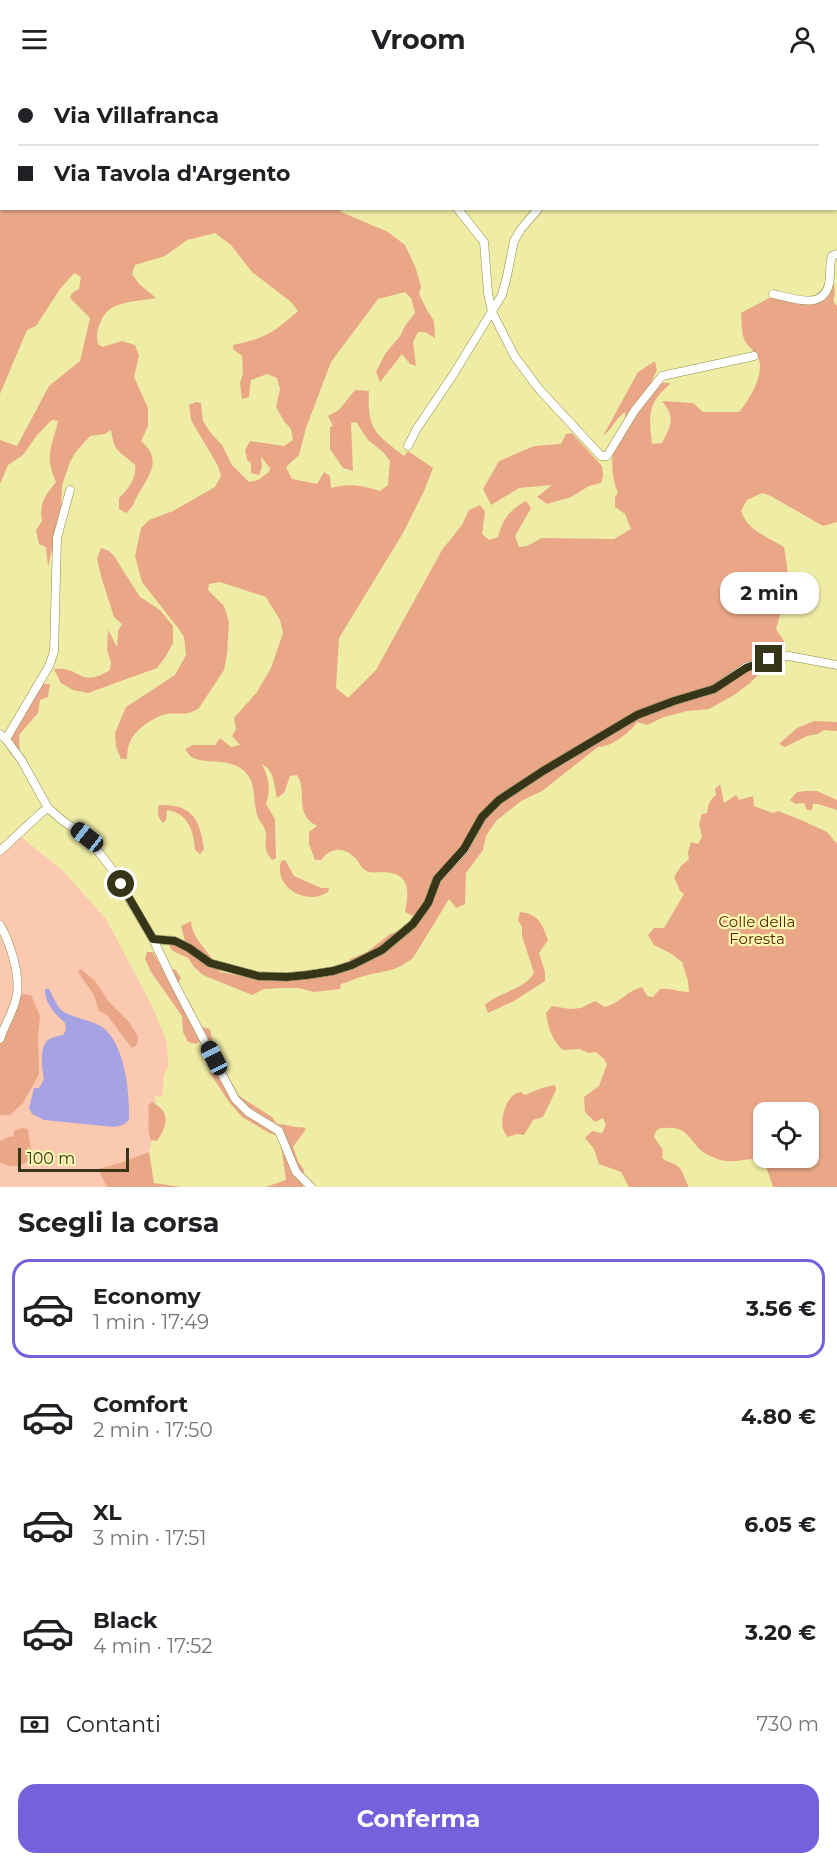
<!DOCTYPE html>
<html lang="it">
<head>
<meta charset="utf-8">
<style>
	:root { --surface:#fff; --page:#f2f2f2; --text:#202124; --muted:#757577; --line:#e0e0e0; --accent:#7462dc }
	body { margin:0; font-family:Montserrat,sans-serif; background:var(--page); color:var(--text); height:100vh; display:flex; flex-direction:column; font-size:22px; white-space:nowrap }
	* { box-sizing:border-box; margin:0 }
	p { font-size:20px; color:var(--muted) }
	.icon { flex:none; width:33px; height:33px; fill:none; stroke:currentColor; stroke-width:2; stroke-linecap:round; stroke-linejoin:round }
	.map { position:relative; height:1109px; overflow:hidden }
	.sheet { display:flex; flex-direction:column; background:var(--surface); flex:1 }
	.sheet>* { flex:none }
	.banner { position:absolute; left:0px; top:0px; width:837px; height:132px; box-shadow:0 2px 4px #0004; display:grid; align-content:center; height:132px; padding:0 18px; background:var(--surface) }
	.controls { position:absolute; left:753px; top:1024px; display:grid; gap:12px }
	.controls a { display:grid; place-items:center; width:66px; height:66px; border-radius:12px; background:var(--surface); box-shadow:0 2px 4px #0004; font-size:30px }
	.scale { position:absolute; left:18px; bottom:15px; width:111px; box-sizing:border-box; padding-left:6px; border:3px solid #373518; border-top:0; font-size:16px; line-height:21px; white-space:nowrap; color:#373518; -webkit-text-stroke:4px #fcf9b2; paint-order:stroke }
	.end { position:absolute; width:27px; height:27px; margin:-14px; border:8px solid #373518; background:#fff; box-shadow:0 0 0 3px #fff }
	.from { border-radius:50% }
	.bubble { position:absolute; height:42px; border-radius:18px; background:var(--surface); box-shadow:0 2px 4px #0004; font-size:20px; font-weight:700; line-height:42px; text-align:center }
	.car { position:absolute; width:18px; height:36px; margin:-18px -9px; border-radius:8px; box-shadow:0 0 4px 2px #0007; background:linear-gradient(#222 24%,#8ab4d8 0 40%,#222 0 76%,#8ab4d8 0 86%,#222 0) }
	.banner b { display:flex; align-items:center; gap:21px; height:57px; font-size:22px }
	.banner b+b { border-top:2px solid var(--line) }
	.banner i { width:15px; height:15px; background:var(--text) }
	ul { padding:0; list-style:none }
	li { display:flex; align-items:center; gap:18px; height:99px; margin:0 12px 9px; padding:0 6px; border:3px solid transparent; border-radius:18px }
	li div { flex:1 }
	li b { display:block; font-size:22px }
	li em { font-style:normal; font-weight:700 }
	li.active { border-color:var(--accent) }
	li>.icon { width:54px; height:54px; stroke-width:1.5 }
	h2 { padding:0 18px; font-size:27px; line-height:72px }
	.pay { display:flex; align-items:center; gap:15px; height:66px; padding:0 18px; font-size:22px }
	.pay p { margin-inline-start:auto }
	.primary-button { display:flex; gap:12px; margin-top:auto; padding:12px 18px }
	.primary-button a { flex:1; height:69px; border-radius:18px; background:var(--accent); color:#fff; font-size:24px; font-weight:700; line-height:69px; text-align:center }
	header { display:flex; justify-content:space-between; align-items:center; height:78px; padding:0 18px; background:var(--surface); font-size:27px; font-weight:700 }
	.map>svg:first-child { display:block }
	.green { fill:#fbc8b0 }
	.forest { fill:#eaa787; fill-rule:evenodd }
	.water { fill:#a7a3e3 }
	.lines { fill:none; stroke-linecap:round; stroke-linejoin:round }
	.minor-casing { stroke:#8f8c48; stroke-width:9 }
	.minor { stroke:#fff; stroke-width:8 }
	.route { stroke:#373518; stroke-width:8 }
	.labels { text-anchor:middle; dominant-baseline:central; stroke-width:4.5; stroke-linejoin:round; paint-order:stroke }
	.park-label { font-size:15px; fill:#5d2200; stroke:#fcf9b2 }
</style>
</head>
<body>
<header><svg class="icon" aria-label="menu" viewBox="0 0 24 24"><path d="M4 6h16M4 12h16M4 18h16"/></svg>Vroom<svg class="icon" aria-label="person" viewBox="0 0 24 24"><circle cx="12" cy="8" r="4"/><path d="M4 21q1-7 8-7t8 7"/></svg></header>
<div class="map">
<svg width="837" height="1109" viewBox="0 0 837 1109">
	<rect width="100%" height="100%" fill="#efeca5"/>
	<polygon class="green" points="21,759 62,792 106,841 152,928 167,964 168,989 164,997 162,1019 155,1018 156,1046 149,1074 120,1085 99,1091 107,1109 0,1109 0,778"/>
	<g class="forest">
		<polygon points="49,0 363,0 368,1 47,1"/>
		<path d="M 0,21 L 1,21 L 2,130 L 340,131 L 341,134 L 388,154 L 405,167 L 415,188 L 421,208 L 419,216 L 427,232 L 434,243 L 435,260 L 425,254 L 418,254 L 413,264 L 416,288 L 410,286 L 402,276 L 380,304 L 376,294 L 385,276 L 400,258 L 405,248 L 415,235 L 411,220 L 405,214 L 378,221 L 331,284 L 306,350 L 299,377 L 286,389 L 292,401 L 317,406 L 324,394 L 330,398 L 331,410 C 350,405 361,407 380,413 L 388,407 L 390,383 L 383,374 L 368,362 L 356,344 L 351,345 L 353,393 L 343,390 L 330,371 L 330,349 L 333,348 L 328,338 L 339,332 L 355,312 L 369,313 C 367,352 375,355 404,378 L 408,373 L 433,390 L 424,413 L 403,455 L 339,560 L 336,610 L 348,620 L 376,592 L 442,472 L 462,447 L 469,432 L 480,427 L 485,434 L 482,456 L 489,462 L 498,459 C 504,440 508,433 526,423 L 531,430 L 515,458 L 519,469 L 527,468 L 542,460 L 614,461 L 631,451 L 625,436 L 615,429 L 615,419 L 618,415 C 612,401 610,381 615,367 C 619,355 626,346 625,334 C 616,340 612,351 603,358 L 638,294 L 655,283 L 657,292 L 652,302 L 652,310 L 661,305 L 670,305 L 669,307 C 647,326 649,338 652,366 L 662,365 C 671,347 676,340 662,323 L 693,325 L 703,334 L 739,334 C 749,323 764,297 759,282 C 756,274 749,270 745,263 C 741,256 742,243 741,235 L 771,219 L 813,225 L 834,206 L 835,215 L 833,223 L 837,228 L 837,444 L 823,448 L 769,417 L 762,415 L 747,422 L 741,433 C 748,453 766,458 784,469 L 787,487 L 788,509 L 776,551 L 784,563 L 786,584 L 766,589 L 750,605 L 734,617 L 709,631 L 687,633 L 664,639 L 647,647 L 637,644 C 630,655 611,669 598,669 L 542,713 L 521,723 L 496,743 L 486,758 L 483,772 L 466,795 L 465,826 L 456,830 L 449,821 L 413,880 C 394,895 385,892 364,898 C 356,900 349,904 341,906 L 340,911 L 314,914 L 299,910 L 281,910 L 264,911 L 252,917 L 203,897 L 194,889 L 188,880 L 173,873 L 168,866 L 170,857 L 178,860 L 182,865 L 185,863 L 181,848 L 191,843 C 192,863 213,876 220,894 L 262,902 L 297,900 L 305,892 C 323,904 328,897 347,891 L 350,881 L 367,874 L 390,856 L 403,851 L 413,838 L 405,834 C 409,813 411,795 383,794 C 377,794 370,796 365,792 C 361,790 359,784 356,781 C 344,768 331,769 321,782 L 315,782 L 309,766 L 309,754 L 317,748 C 293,736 308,712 297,697 L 290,698 L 284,715 L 277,720 C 274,707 275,693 262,686 C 269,700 271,711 266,726 L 275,741 L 276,780 L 272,782 C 260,767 269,762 265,752 C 264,747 260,744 258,740 C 253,727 256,710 249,699 C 235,676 205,689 190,678 C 188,676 187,673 185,671 L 193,667 L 215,667 L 220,660 L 231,669 L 240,667 L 232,658 L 236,651 L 234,640 L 257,614 L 271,590 L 283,555 L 280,542 L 266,519 L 220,504 L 209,506 L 208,512 L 224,528 L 229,544 L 227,576 L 224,592 L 199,630 C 185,639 179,634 166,636 C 154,639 136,651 131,662 C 128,667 127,674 127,681 L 121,681 L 116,669 L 115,655 L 126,629 L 175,597 L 186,577 L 184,559 L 178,550 L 142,504 L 135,478 L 141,450 L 149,442 L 173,433 L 215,409 L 221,398 L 218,388 L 191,342 L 189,327 L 196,324 L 201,325 L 203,343 L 210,354 L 222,367 L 232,387 L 249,404 L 258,402 L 269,394 L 270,390 L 261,379 L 262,389 L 259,397 L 251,395 L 251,385 L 247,382 L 245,372 L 250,363 L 284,368 L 293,362 L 291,351 L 284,343 L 276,329 L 280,311 L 277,300 L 267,296 L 251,302 L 249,319 L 242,321 L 240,305 L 243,295 L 242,278 L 233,271 L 233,267 C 266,260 273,255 298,233 L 291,224 L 252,194 L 231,167 L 215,155 L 187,162 L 165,178 L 135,187 L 132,196 L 139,206 L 156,220 C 136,224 109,222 101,243 C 97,252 96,257 98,266 L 102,269 L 122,263 L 135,267 L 139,278 L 134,299 L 148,330 L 148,348 L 141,363 C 162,381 151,395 139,415 C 133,424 135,428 126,435 L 119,431 L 119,420 C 128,411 137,400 135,387 C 120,373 114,375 111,352 L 105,356 L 90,358 L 75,375 L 70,384 L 62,407 L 61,433 L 48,489 L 46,469 L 39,466 L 36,452 L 42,443 C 39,424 45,418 56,404 C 44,377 52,369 58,343 L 52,342 L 37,357 L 23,377 L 8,387 L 0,406 L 0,362 L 17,368 L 49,308 L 80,283 L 90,240 L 70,220 L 72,215 L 79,211 L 81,199 L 74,195 L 60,211 L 36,248 L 27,252 L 0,316 Z"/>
		<polygon points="572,355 602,388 603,398 601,405 589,408 571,419 547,426 537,419 552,407 519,410 491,427 483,411 499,383 534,368 561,366 566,356"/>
		<path d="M 101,470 L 109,473 L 114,478 L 140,519 L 160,532 L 173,548 L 173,565 L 166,578 L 157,590 L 88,615 L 73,612 L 61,605 L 54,591 C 82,588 79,611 110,592 L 111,584 L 107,572 L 108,552 L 117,569 L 118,553 L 122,546 L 114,539 L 101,498 L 97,480 Z"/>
		<polygon points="40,606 50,606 48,619 40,622 38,635 19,657 20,674 10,676 8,663"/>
		<polygon points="814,643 837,644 837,653 824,652 818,656 807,658 785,669 779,666 797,650"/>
		<path d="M 720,706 L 724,725 L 736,717 L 739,722 L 753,718 L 754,728 L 773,735 L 778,733 L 801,742 L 827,754 L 837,766 L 837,1109 L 773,1109 L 768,1094 L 762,1081 C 748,1079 734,1086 720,1082 C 714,1080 708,1077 703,1074 C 689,1063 688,1048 666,1050 C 658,1050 656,1051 654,1059 L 663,1072 L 662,1080 C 667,1084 671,1084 676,1087 C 683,1090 685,1103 689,1109 L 629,1109 L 621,1094 L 599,1086 L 594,1071 L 585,1060 L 592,1053 L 602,1055 L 606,1047 L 603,1040 L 595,1044 L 585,1034 L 584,1019 L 599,1008 L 607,986 L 604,981 L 596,974 L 589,975 L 579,971 L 563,972 C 552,962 548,950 546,935 L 552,928 L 570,931 L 581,930 L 595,923 L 605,929 C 622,924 625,914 642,909 L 647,918 L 653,919 L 660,911 C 671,910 678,914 689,914 L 688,903 L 682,884 L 670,875 L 654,867 L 648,857 L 654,850 L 664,850 L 684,816 L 680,813 L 674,799 L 681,788 L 689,781 L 688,775 L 691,764 L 698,766 L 702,759 L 699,746 L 702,736 L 707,735 C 708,727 710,721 716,717 L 715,711 ZM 764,1035 L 808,1035 L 808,1080 L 764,1080 Z"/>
		<polygon points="805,713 817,713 837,722 837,732 818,726 813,726 812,732 807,732 804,725 795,726 790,722 797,714"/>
		<path d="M 159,727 C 192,726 200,741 204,771 L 200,776 L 195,772 C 194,753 188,735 167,732 L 166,742 L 163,745 C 159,741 156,734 159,727 Z"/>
		<path d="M 285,782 L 294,798 L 321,810 L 329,810 L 328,814 C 324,816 319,819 314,819 C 294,820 275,804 281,783 Z"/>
		<path d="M 520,834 C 539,836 542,846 548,862 L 539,875 L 545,894 L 545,903 L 514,923 L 488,935 L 485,927 C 499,914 524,912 534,895 L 522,858 L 522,849 L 518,842 Z"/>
		<polygon points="147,874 153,874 164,894 175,891 181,900 176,909 181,922 185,917 194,932 189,941 198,948 210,951 214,970 213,975 205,978 201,975 202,964 198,964 196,966 188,964 183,954 182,938 151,894 145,881"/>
		<polygon points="81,891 95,903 109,924 129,944 138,959 137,967 132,970 107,937 99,933 94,917 78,894"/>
		<polygon points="23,916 31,917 40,938 38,960 39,996 23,1025 10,1037 0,1037 0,966 17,922"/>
		<path d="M 216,982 L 220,983 L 239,1018 L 272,1039 L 277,1046 C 286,1046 294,1050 302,1049 L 306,1051 L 293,1069 L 298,1083 L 304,1092 L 303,1109 L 266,1109 L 286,1102 L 281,1068 L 276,1057 L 269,1055 L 242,1039 L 229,1024 L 210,995 L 210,985 Z"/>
		<path d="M 555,1007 L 556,1012 L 543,1039 L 533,1042 L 524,1057 L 517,1056 L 508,1059 C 506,1057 504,1054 503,1051 C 500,1039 507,1015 521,1014 L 525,1017 L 542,1010 Z"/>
		<path d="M 152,1024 C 171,1034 168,1047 157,1063 L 151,1062 C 146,1049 150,1041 148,1027 Z"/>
		<path d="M 22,1050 L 28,1051 L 32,1080 C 21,1089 13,1091 0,1084 L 0,1063 L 11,1058 L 14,1059 L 14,1053 Z"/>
		<polygon points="149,1074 154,1105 181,1109 107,1109 98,1091 120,1085"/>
	</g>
	<path class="water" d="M 45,911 L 49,911 C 53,918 57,930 64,934 C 75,940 88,942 99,947 C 125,961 130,1016 129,1042 L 123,1047 L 114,1049 L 44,1042 L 32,1036 L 29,1030 L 34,1010 L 39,1010 L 44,1001 C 42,991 39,969 48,962 C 52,959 58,958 63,957 L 66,952 L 65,945 C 55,936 44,924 45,911 Z"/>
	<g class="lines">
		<defs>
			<g id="minor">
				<polyline points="836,93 837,93"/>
				<polyline points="457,130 484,164 488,215 492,234 515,279 539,311 601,378 607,378 635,332 662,298 754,278"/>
				<path d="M 773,216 C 792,220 823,233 829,206 C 831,197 829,186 832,178 L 837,176"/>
				<polyline points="408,368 416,352 453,297 502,217 507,198 514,163 521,151 539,130"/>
				<polyline points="0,656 6,661 22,683 48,730 63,743 87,759 111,790 153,861 173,903 235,1021 248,1034 279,1053 296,1094 311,1109"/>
				<polyline points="6,661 49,588 54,574 57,460 70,412"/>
				<polyline points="0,773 41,735 48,730"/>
				<path d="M 0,847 C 10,864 20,896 17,916 C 15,931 5,946 0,961"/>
				<polyline points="153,861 175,863 189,870 210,885 258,898 287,899 307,897 333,893 352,887 382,872 413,846 428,825 437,801 464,772 482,739 499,722 543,693 637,637 674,623 714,611 746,589 769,581 789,578 837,587"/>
			</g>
		</defs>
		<use href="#minor" class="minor-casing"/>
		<use href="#minor" class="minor"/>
	</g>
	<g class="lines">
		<polyline class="route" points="121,806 153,861 175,863 189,870 210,885 258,898 287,899 307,897 333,893 352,887 382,872 413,846 428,825 437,801 464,771 482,739 499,722 543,693 637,637 674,623 714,611 746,590 769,581"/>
	</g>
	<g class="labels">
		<g class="park-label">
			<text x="757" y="843">Colle della<tspan x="757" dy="17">Foresta</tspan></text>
		</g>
	</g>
</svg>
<div class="controls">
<a><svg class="icon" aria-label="locate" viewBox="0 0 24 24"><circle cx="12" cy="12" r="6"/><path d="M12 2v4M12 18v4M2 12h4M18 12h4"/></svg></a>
</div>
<div class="scale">100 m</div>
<i class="end from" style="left:121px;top:806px"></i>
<i class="end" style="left:769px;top:581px"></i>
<div class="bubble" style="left:720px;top:494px;width:99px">2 min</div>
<i class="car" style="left:87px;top:759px;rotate:308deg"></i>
<i class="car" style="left:214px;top:980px;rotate:333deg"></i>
<div class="banner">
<b><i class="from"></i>Via Villafranca</b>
<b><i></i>Via Tavola d'Argento</b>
</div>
</div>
<section class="sheet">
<h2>Scegli la corsa</h2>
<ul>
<li class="active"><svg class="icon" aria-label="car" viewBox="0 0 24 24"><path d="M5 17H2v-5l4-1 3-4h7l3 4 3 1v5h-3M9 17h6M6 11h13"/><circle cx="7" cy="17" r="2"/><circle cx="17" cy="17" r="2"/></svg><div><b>Economy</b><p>1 min · 17:49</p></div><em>3.56 €</em></li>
<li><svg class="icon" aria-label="car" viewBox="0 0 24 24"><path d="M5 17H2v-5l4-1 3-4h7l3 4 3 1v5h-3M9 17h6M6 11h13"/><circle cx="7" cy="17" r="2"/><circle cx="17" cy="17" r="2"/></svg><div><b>Comfort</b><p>2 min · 17:50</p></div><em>4.80 €</em></li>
<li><svg class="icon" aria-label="car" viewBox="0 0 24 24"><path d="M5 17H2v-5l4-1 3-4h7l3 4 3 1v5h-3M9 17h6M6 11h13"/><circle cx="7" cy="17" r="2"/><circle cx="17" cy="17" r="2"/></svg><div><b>XL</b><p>3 min · 17:51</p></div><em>6.05 €</em></li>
<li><svg class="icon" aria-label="car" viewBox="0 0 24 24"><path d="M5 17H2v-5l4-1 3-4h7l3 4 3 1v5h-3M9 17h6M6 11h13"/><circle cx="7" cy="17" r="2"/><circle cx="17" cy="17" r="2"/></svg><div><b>Black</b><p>4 min · 17:52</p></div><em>3.20 €</em></li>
</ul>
<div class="pay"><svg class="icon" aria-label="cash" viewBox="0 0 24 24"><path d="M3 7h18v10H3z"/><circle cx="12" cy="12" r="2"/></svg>Contanti<p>730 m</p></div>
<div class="primary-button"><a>Conferma</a></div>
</section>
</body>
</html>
